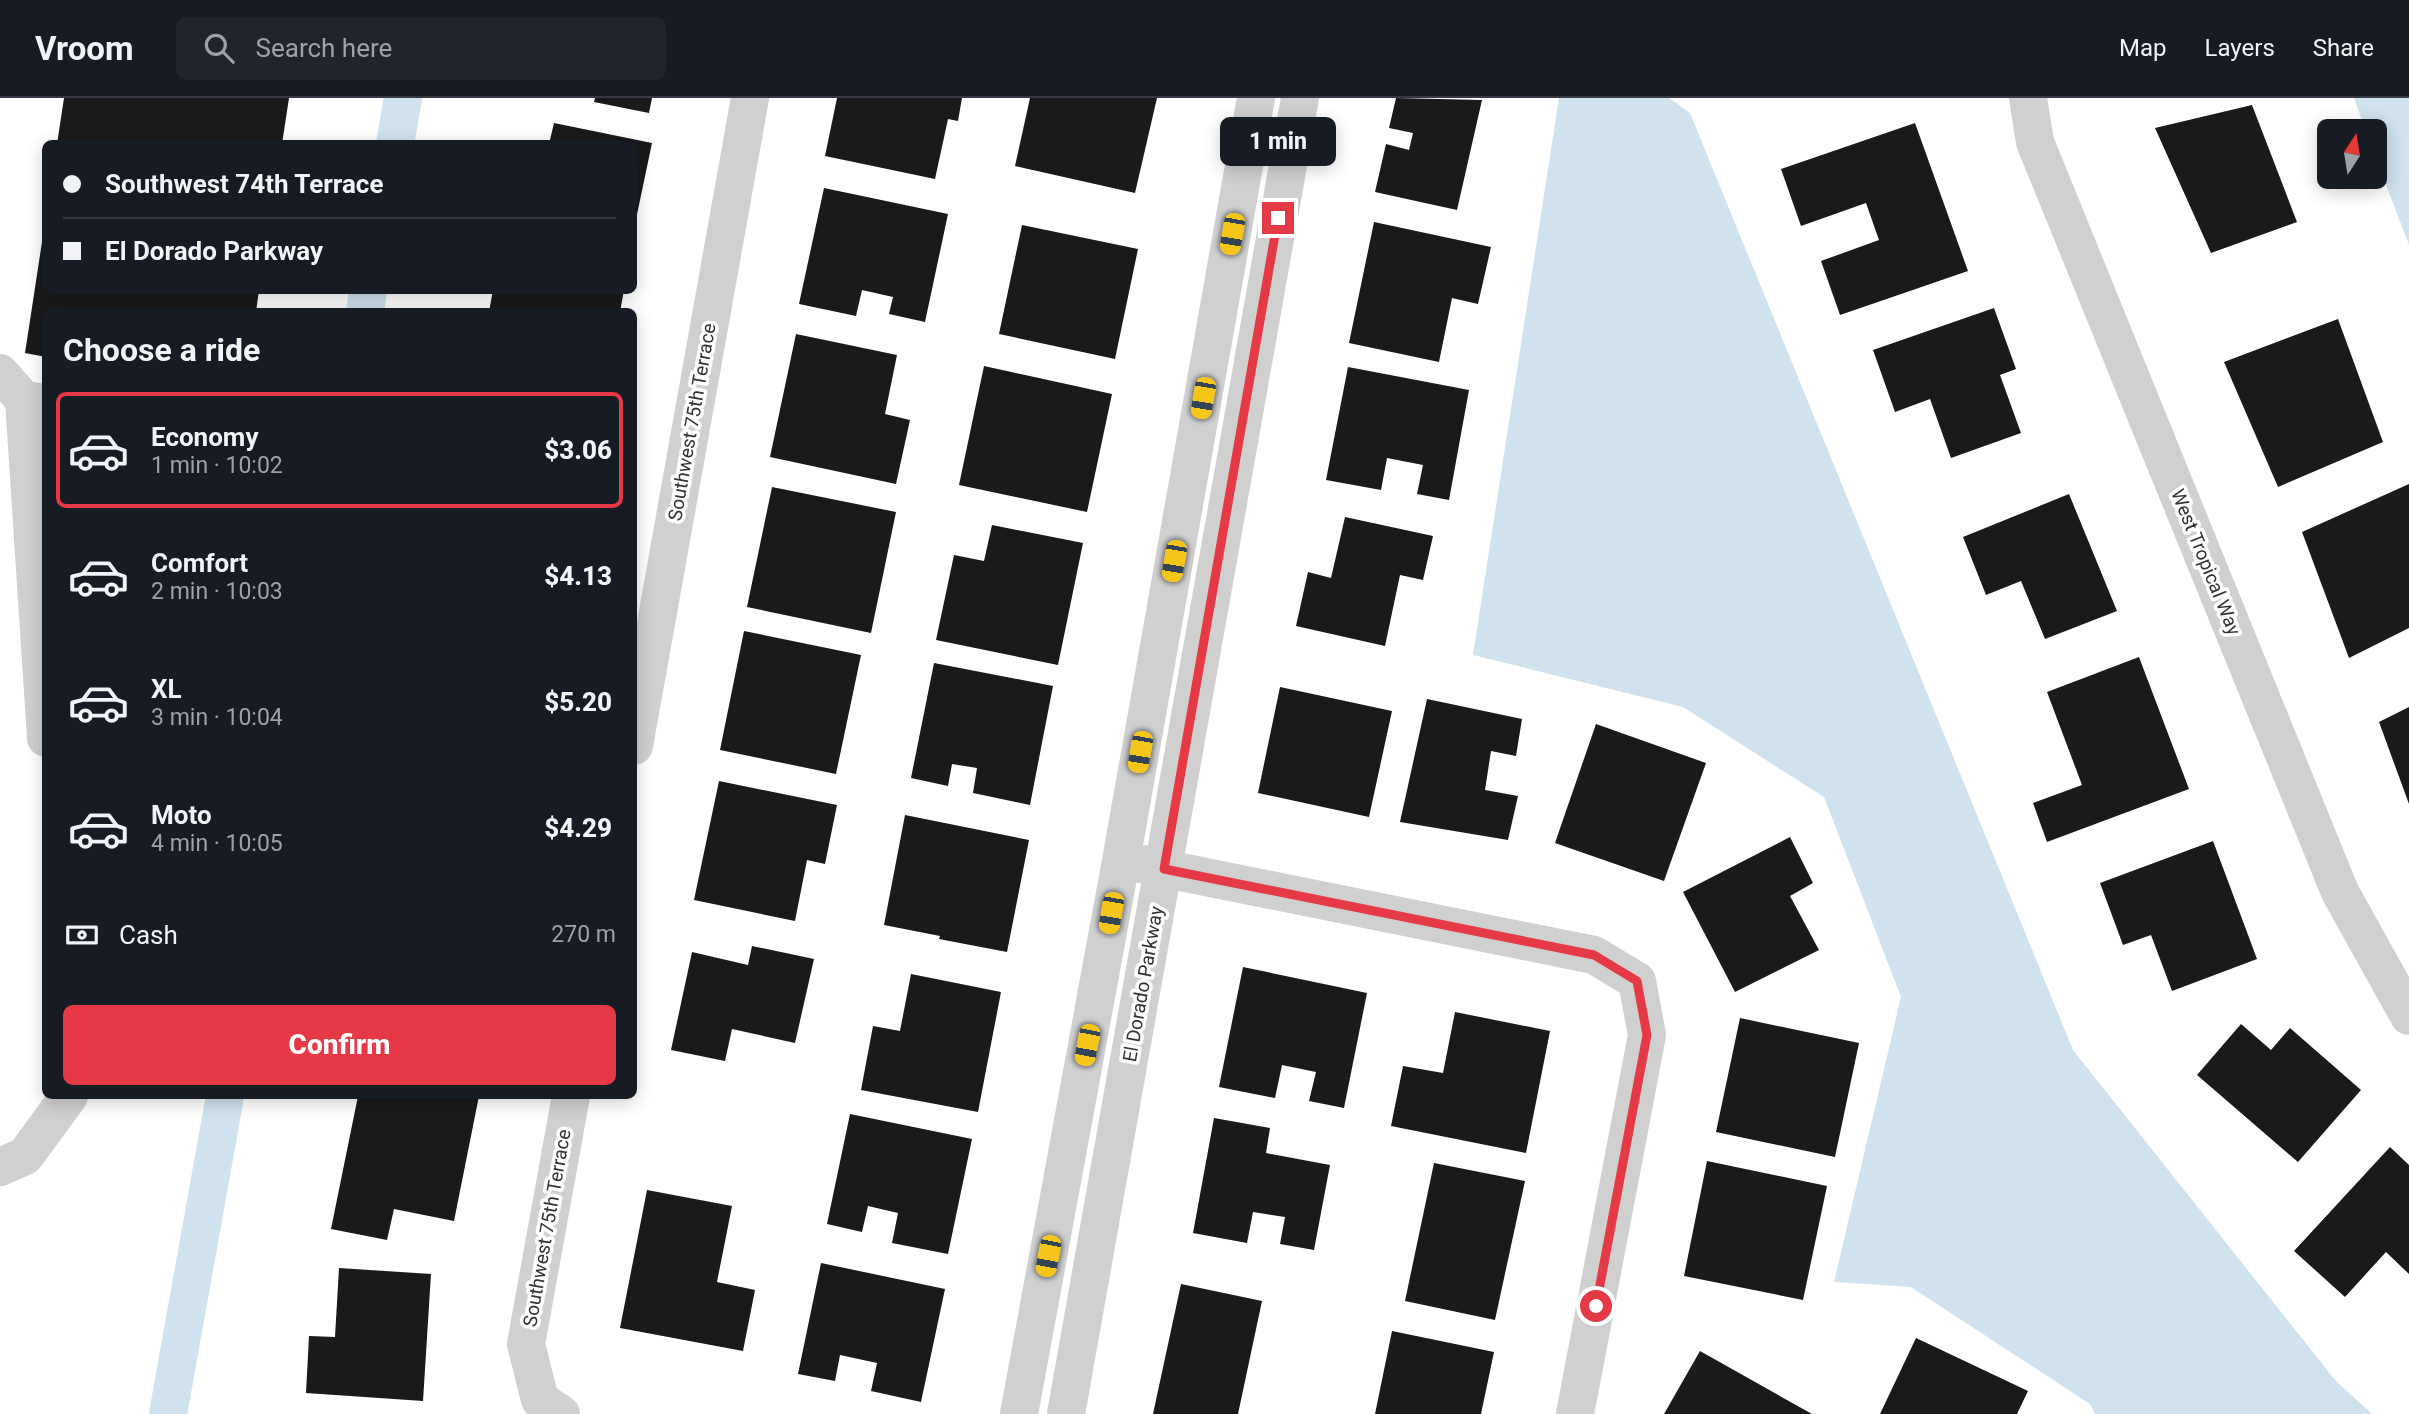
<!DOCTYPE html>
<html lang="en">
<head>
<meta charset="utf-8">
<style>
	:root { --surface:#171b24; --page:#20242c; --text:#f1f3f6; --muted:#9ea1a6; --line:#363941; --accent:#e63946 }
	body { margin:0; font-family:Roboto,sans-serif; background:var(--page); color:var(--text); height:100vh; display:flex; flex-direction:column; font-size:26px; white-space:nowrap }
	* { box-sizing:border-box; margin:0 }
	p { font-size:23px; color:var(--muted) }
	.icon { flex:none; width:38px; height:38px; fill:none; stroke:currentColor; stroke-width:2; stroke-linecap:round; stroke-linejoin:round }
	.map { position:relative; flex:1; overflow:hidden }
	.details { position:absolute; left:42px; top:210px; width:595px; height:791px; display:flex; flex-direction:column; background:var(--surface); border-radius:10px; box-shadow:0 4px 18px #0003 }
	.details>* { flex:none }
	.hud { position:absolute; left:42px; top:42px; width:595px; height:154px; border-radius:10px; box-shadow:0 4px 18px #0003; display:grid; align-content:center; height:154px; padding:0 21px; background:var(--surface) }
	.needle { width:46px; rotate:12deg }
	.tools { position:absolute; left:2317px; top:21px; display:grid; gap:14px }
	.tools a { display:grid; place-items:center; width:70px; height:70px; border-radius:10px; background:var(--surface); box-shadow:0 4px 18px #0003; font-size:35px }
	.end { position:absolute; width:32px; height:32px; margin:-16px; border:9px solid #e63946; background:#fff; box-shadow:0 0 0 4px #fff }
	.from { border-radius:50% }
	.bubble { position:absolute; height:49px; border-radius:10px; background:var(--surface); box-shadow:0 4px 18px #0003; font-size:23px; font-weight:800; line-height:49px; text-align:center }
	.car { position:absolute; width:21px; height:42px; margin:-21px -10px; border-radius:9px; box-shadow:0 0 5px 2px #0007; background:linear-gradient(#f5c518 24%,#345 0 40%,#f5c518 0 76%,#345 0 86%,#f5c518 0) }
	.hud b { display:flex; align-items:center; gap:24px; height:66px; font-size:26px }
	.hud b+b { border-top:2px solid var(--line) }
	.hud i { width:18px; height:18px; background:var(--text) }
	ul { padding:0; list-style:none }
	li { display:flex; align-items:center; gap:21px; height:116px; margin:0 14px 10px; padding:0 7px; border:4px solid transparent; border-radius:10px }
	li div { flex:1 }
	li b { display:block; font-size:26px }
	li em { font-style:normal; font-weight:800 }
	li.active { border-color:var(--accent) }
	li>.icon { width:63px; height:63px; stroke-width:1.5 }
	h2 { padding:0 21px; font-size:32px; line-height:84px }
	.pay { display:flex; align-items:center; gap:18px; height:77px; padding:0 21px; font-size:26px }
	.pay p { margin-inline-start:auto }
	.primary-button { display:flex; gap:14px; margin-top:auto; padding:14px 21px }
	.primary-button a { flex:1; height:80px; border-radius:10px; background:var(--accent); color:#fff; font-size:28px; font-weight:800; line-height:80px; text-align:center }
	header { display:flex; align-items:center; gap:42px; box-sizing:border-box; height:98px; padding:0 35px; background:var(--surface); border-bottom:2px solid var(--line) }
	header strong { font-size:33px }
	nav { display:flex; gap:38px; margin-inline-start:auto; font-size:24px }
	.search { width:490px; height:63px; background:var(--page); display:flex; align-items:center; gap:18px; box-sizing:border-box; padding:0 24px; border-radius:10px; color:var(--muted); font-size:26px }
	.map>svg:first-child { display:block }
	.water { fill:#cfe2ee }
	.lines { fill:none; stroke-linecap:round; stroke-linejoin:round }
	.canal { stroke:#cfe2ee; stroke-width:38 }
	.building { fill:#1a1a1a }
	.minor { stroke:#d0d0d0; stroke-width:38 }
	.route { stroke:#e63946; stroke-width:9 }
	.labels { text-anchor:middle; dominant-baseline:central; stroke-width:7; stroke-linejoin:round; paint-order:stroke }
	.street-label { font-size:19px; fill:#333; stroke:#fff }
</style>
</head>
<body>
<header>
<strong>Vroom</strong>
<div class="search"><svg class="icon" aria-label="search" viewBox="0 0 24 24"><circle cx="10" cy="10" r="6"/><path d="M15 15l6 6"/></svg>Search here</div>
<nav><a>Map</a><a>Layers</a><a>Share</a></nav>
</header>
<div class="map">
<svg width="2409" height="1316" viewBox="0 0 2409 1316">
	<rect width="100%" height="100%" fill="#fff"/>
	<g class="water">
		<polygon points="1559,0 1669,0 1690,15 2073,952 2335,1282 2372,1316 2095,1316 2090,1306 1911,1189 1834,1184 1901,899 1824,699 1683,609 1473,557"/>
		<polygon points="2354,0 2409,0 2409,147 2375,58 2375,33 2366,33"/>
	</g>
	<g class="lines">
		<g class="canal">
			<polyline points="395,46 403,0"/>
			<polyline points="365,214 368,192"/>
			<polyline points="168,1316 225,998"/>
		</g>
	</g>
	<g class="building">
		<polygon points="64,0 289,0 282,46 57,46"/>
		<polygon points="595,0 652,0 649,15 594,4"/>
		<polygon points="837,0 962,0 958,23 948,21 935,81 825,58"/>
		<polygon points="1030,0 1157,0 1135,95 1015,68"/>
		<polygon points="1396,0 1482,2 1457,112 1375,94 1386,46 1409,52 1413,35 1389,30"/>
		<polygon points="2252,7 2297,124 2211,155 2155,30"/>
		<polygon points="554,25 652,45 635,126 634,46 549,46"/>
		<polygon points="1915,25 1968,173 1840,217 1821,163 1879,142 1866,105 1801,128 1781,71"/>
		<polygon points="824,90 948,116 925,224 889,216 893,199 862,192 856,218 799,206"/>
		<polygon points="1374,124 1491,149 1478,206 1452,200 1439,264 1349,245"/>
		<polygon points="1022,127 1138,151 1115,261 999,236"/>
		<polygon points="44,131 46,192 259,192 256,214 46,214 46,259 25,255"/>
		<polygon points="493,192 624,192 620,214 489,214"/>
		<polygon points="1994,210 2016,271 2000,277 2021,335 1951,360 1930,301 1895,314 1873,252"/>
		<polygon points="2338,221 2383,344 2278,389 2224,264"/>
		<polygon points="796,236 897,257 885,316 910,322 896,386 770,359"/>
		<polygon points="984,268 1112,296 1087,414 959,387"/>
		<polygon points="1348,269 1469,292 1449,402 1417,396 1423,367 1387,360 1381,392 1326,382"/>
		<polygon points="2409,386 2409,530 2349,560 2302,434"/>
		<polygon points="772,389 896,414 871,535 747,509"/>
		<polygon points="2069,396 2117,513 2045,541 2021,483 1986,497 1963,439"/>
		<polygon points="1345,419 1433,438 1423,482 1400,477 1385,548 1296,528 1308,474 1331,480"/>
		<polygon points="992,427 1083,445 1058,567 936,542 954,457 984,463"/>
		<polygon points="744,533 861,557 836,676 720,652"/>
		<polygon points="2139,559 2189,691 2047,744 2033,705 2082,687 2047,594"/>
		<polygon points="934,565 1053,588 1030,707 973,695 977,670 952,666 948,688 911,680"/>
		<polygon points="1280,589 1392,613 1369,719 1258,695"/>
		<polygon points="1427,601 1522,621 1516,658 1491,653 1485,692 1518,698 1508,742 1400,724"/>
		<polygon points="2409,609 2409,706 2379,624"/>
		<polygon points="1596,626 1706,665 1664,783 1555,745"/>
		<polygon points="719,683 837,707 825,766 807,762 795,823 694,802"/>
		<polygon points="905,717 1029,742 1007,854 939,841 940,838 884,827"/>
		<polygon points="1790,739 1813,785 1790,798 1819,852 1735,894 1683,794"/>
		<polygon points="2213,743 2257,861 2172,893 2151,837 2123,847 2100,785"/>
		<polygon points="752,848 814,861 795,945 732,931 725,963 671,952 692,854 748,867"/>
		<polygon points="1243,869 1367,895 1344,1010 1309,1003 1316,974 1282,967 1275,1000 1219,989"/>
		<polygon points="911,876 1001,894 978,1014 861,992 873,928 900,933"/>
		<polygon points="1455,914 1550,933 1526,1055 1391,1028 1403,968 1443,975"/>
		<polygon points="1740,920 1859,945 1835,1059 1716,1034"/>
		<polygon points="2241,926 2271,952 2290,930 2361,992 2298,1064 2197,977"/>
		<polygon points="358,998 479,998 454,1123 394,1111 387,1142 331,1131"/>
		<polygon points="850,1016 972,1041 948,1156 892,1145 898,1115 868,1108 862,1134 827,1126"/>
		<polygon points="1214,1020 1270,1030 1266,1055 1330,1067 1314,1152 1280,1146 1285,1119 1253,1114 1247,1145 1193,1135"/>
		<polygon points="2390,1049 2409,1067 2409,1176 2386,1154 2345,1199 2294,1153"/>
		<polygon points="1707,1063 1827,1088 1803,1202 1684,1178"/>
		<polygon points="1434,1065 1525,1083 1495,1222 1405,1203"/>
		<polygon points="647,1092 732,1108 717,1184 755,1192 743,1253 620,1230"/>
		<polygon points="821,1165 945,1191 921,1304 871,1293 877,1265 840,1257 835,1283 798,1276"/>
		<polygon points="339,1170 431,1176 423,1303 306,1295 309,1238 335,1239"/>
		<polygon points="1181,1186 1262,1203 1238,1316 1153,1316"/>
		<polygon points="1392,1233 1494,1254 1481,1316 1375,1316"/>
		<polygon points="1916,1240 2028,1293 2017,1316 1880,1316"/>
		<polygon points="1700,1253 1812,1316 1664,1316"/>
	</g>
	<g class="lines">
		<g class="minor">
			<polyline points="2028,0 2035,44 2340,794 2409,918"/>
			<polyline points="0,275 24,302"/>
			<polyline points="46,305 24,302 46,640"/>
			<polyline points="634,648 750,0"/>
			<polyline points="1141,766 1594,857 1637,883 1647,937 1575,1316"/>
			<polyline points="0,1069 25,1058 69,998"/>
			<polyline points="561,1316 540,1302 526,1246 571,998"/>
			<polyline points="1019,1316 1121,763 1256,0"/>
			<polyline points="1066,1316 1300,0"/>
		</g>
	</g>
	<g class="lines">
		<polyline class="route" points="1278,120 1164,771 1594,857 1637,883 1647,937 1596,1208"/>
	</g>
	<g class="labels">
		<g class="street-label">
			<text transform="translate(692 324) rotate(-80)">Southwest 75th Terrace</text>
			<text transform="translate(2206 464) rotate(68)">West Tropical Way</text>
			<text transform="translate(1143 886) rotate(-80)">El Dorado Parkway</text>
			<text transform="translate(547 1130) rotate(-80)">Southwest 75th Terrace</text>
		</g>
	</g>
</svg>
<div class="tools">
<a><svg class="needle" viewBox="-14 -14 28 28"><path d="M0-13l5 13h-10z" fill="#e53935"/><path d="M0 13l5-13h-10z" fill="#9ea1a6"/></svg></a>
</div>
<i class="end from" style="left:1596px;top:1208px"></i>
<i class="end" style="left:1278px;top:120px"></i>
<div class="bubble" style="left:1220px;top:19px;width:116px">1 min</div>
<i class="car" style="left:1232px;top:136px;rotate:190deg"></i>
<i class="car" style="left:1203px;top:300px;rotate:190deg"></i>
<i class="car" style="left:1174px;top:463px;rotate:190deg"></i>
<i class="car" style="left:1140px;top:654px;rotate:190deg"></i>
<i class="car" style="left:1111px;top:815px;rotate:190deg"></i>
<i class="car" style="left:1087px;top:947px;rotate:191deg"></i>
<i class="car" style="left:1048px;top:1158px;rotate:191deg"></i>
<div class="hud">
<b><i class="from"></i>Southwest 74th Terrace</b>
<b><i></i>El Dorado Parkway</b>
</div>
<section class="details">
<h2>Choose a ride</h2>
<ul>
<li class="active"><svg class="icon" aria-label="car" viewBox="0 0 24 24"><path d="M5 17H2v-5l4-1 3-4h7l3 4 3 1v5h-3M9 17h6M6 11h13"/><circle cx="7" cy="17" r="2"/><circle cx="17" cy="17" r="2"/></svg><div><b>Economy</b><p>1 min · 10:02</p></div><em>$3.06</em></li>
<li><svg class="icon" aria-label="car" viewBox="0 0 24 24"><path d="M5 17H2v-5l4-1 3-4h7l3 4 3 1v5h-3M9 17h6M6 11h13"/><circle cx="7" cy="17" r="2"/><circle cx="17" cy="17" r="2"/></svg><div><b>Comfort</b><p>2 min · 10:03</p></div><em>$4.13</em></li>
<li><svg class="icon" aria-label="car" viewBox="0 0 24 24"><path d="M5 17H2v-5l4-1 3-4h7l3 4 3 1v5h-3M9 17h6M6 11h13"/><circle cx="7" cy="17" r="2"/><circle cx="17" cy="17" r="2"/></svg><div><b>XL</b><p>3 min · 10:04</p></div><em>$5.20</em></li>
<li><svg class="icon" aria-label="car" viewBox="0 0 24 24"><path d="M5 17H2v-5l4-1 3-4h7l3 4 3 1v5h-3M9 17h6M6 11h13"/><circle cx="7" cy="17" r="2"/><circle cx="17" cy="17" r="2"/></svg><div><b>Moto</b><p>4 min · 10:05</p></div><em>$4.29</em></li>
</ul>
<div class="pay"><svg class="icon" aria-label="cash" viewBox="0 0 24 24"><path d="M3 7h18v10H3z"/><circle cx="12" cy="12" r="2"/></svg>Cash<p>270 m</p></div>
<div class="primary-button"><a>Confirm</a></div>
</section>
</div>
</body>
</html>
